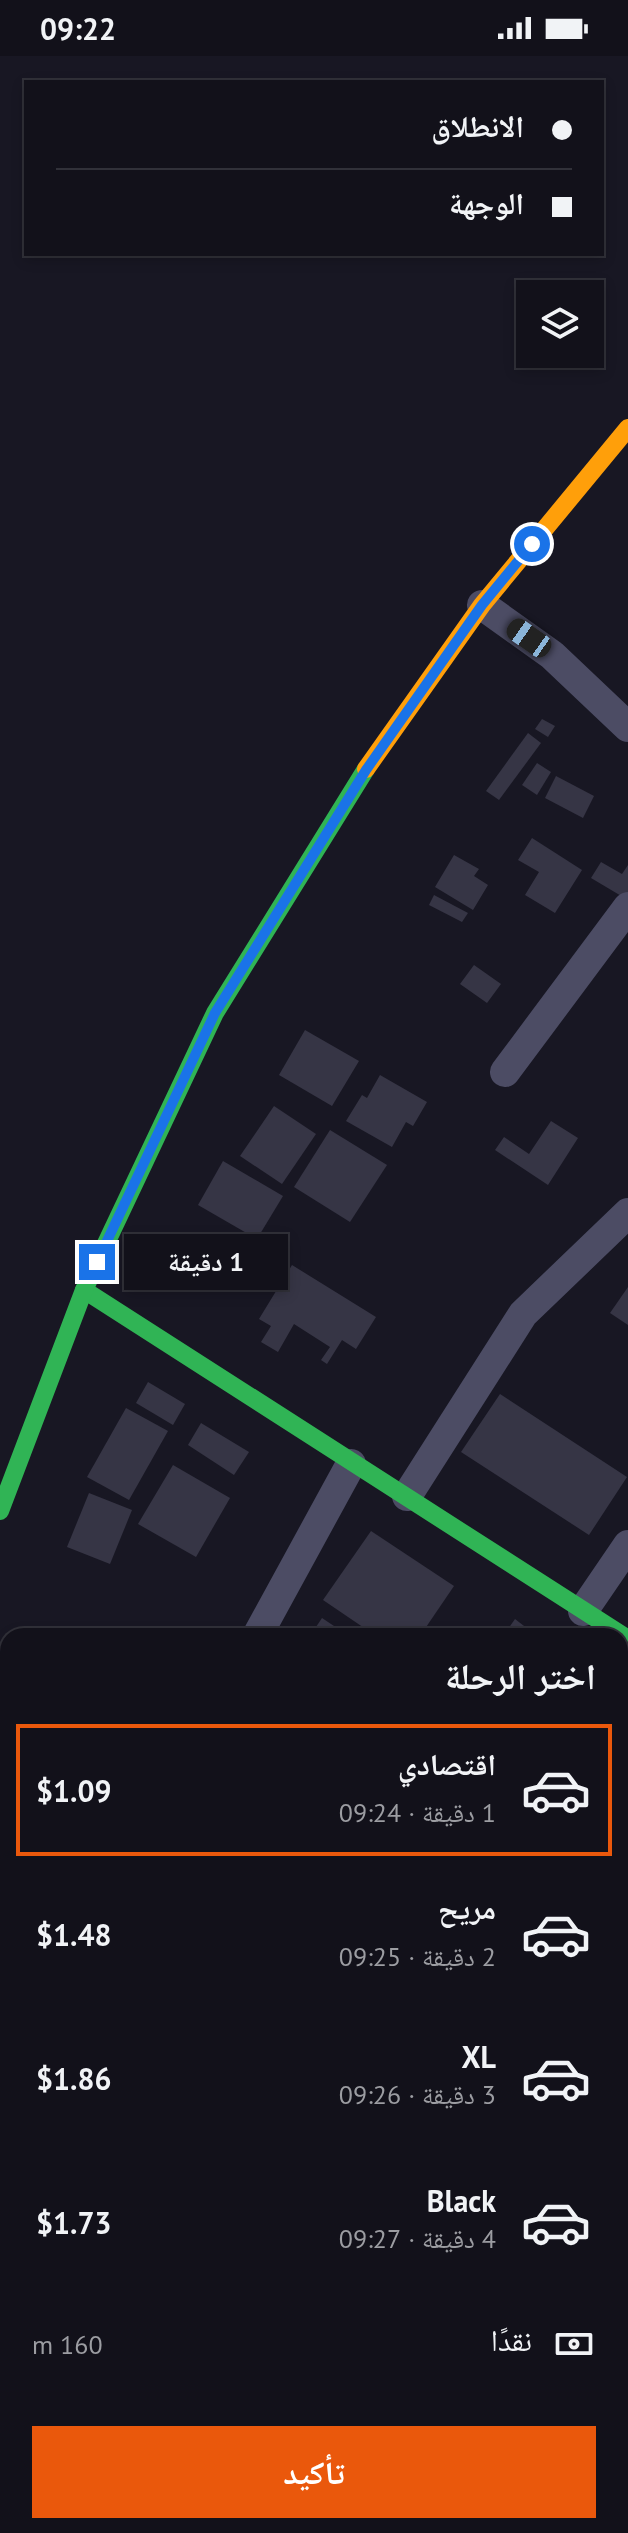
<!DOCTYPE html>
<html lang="ar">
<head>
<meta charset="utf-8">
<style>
	:root { --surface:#12111a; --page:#1f1f27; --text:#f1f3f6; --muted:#9c9da2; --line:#313139; --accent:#ea580c }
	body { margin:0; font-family:"PT Sans","Noto Naskh Arabic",sans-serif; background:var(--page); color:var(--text); direction:rtl; height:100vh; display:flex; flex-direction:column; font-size:30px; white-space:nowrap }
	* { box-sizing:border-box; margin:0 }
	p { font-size:26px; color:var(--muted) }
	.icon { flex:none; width:44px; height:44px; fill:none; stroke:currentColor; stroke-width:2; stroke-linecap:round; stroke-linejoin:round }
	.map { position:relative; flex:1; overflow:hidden; direction:ltr }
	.sheet { position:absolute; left:0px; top:1572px; width:628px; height:906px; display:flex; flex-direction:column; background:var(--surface); border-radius:24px 24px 0 0; box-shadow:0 4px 12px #0003,0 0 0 2px var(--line); direction:rtl }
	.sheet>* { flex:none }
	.hud { position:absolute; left:24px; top:24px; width:580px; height:176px; border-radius:0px; box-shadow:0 4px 12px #0003,0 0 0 2px var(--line); direction:rtl; display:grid; align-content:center; height:176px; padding:0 32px; background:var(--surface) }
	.tools { position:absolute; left:516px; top:224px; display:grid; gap:16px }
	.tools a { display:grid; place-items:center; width:88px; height:88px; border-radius:0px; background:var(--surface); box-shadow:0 4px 12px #0003,0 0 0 2px var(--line); font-size:40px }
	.end { position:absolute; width:36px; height:36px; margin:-18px; border:10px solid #1a73e8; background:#fff; box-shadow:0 0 0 4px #fff }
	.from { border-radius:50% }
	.bubble { position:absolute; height:56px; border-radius:0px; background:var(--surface); box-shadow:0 4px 12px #0003,0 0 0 2px var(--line); font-size:26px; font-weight:700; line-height:56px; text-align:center; direction:rtl }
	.car { position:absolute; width:24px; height:48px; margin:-24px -12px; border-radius:10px; box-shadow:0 0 6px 2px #0007; background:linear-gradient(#222 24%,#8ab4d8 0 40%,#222 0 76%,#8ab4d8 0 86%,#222 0) }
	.hud b { display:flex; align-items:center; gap:28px; height:76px; font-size:30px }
	.hud b+b { border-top:2px solid var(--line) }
	.hud i { width:20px; height:20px; background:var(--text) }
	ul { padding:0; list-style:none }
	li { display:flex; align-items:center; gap:24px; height:132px; margin:0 16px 12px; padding:0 16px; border:4px solid transparent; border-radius:0px }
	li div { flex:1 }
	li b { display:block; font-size:30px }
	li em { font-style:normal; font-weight:700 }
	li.on { border-color:var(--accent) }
	li>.icon { width:72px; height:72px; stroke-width:1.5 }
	h2 { padding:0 32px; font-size:36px; line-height:96px }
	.pay { display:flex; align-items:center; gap:20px; height:88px; padding:0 32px; font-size:30px }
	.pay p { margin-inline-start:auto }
	.button { display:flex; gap:16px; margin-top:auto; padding:16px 32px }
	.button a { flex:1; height:92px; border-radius:0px; background:var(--accent); color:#fff; font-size:32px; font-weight:700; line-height:92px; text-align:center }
	.status { display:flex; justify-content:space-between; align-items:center; height:56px; padding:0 40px; background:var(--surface); direction:ltr }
	.status svg { height:22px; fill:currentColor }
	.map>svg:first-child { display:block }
	.building { fill:#363545 }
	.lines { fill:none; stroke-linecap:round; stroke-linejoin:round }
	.street { stroke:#4c4c64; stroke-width:30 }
	.fast { stroke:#30b455; stroke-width:18 }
	.slow { stroke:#ff9f0a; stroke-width:18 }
	.route { stroke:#1a73e8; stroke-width:10 }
</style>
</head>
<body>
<div class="status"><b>09:22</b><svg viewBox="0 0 49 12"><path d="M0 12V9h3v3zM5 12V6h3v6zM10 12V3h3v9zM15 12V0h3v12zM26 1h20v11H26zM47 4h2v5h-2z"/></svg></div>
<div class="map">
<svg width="628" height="2477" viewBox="0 0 628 2477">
	<rect width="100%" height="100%" fill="#181723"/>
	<g class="building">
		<polygon points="542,663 555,670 548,681 535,673"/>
		<polygon points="528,677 541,687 499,744 486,735"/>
		<polygon points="537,707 551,716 537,739 522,729"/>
		<polygon points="556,720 594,740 583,762 545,742"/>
		<polygon points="532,782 582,814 555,857 525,839 539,816 518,804"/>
		<polygon points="454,799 479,813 474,820 488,829 473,854 435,831"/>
		<polygon points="601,806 622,818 628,809 628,844 591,822"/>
		<polygon points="434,839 468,857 462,866 429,849"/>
		<polygon points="474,909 501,928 487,947 460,928"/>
		<polygon points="305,974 359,1005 332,1050 279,1019"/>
		<polygon points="380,1019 427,1046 413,1070 406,1066 392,1091 346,1065 362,1039 367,1042"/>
		<polygon points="274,1050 316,1078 282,1128 240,1100"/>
		<polygon points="551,1065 578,1082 548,1129 495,1094 504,1081 529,1098"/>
		<polygon points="330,1074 387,1109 350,1166 294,1131"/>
		<polygon points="223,1105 283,1140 257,1183 198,1149"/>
		<polygon points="292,1209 376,1261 356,1293 342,1284 327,1308 321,1304 330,1291 294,1268 278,1296 261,1286 271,1270 259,1263"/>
		<polygon points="628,1231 628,1269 610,1257"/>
		<polygon points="148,1326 185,1348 173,1369 136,1347"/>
		<polygon points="500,1338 627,1421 589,1479 461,1396"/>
		<polygon points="126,1352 168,1375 129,1444 87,1421"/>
		<polygon points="201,1367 249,1396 234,1419 188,1389"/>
		<polygon points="173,1409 230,1442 196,1501 138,1468"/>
		<polygon points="89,1437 132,1454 110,1508 67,1491"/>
		<polygon points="371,1475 454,1530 420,1580 376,1580 323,1544"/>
		<polygon points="322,1562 349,1580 310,1580"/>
		<polygon points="515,1563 537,1580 503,1580"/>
		<polygon points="620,1629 628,1635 628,1650 620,1661"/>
		<polygon points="628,1796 628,1878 620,1873 620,1807"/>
		<polygon points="8,1958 8,2024 0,2019 0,1970"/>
		<polygon points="620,2175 628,2179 628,2225 620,2221"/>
		<polygon points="0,2226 8,2228 8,2287 0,2285"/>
		<polygon points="620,2278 628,2283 626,2375 620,2371"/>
		<polygon points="0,2301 8,2302 8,2370 0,2368"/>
		<polygon points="620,2460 628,2465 628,2477 577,2477 581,2470 620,2470"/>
		<polygon points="515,2470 555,2470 551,2477 525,2477"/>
	</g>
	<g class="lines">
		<g class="street">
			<polyline points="482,549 552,599 628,671"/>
			<polyline points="505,1016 628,851"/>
			<polyline points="407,1440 523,1258 628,1157"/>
			<polyline points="583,1555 628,1489"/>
			<polyline points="257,1580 351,1408"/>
			<polyline points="620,1716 628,1705"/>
			<polyline points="620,2107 628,2095"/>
			<polyline points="0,2143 8,2145"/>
			<polyline points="19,2470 121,2477"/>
			<polyline points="155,2477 158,2470"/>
			<polyline points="378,2477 380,2470"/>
		</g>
		<g class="fast">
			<polyline points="84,1234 628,1583"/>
			<polyline points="0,1455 84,1234 215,957 366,713"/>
		</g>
		<polyline class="slow" points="366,713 482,549 628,372"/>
	</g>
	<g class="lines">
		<polyline class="route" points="97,1206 215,957 366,714 482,549 532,488"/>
	</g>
</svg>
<div class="tools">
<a><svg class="icon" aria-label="layers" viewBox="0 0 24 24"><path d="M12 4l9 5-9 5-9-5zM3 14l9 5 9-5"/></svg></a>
</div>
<i class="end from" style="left:532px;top:488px"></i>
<i class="end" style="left:97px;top:1206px"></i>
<div class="bubble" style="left:124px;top:1178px;width:164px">1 دقيقة</div>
<i class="car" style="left:529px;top:582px;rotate:305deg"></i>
<div class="hud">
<b><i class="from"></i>الانطلاق</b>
<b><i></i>الوجهة</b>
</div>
<section class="sheet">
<h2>اختر الرحلة</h2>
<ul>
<li class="on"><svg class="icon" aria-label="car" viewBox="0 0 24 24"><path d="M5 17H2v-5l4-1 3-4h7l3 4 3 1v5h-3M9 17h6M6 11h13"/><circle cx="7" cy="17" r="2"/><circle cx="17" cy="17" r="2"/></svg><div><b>اقتصادي</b><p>1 دقيقة · 09:24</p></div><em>$1.09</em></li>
<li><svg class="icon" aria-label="car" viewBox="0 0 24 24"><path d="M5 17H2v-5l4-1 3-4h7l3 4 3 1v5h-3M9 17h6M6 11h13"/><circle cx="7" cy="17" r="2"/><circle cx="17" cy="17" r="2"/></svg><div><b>مريح</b><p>2 دقيقة · 09:25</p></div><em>$1.48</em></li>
<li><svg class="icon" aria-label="car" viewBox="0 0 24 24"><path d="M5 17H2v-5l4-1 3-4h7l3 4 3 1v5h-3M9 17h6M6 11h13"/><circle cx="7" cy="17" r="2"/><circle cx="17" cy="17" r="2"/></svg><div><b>XL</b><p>3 دقيقة · 09:26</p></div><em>$1.86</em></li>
<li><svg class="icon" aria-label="car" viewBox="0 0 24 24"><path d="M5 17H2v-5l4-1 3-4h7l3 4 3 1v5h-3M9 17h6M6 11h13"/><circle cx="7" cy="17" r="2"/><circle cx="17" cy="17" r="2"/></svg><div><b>Black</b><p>4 دقيقة · 09:27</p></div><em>$1.73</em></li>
</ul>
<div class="pay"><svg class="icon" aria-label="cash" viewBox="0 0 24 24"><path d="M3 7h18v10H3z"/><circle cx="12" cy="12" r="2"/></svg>نقدًا<p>160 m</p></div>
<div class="button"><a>تأكيد</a></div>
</section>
</div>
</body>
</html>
